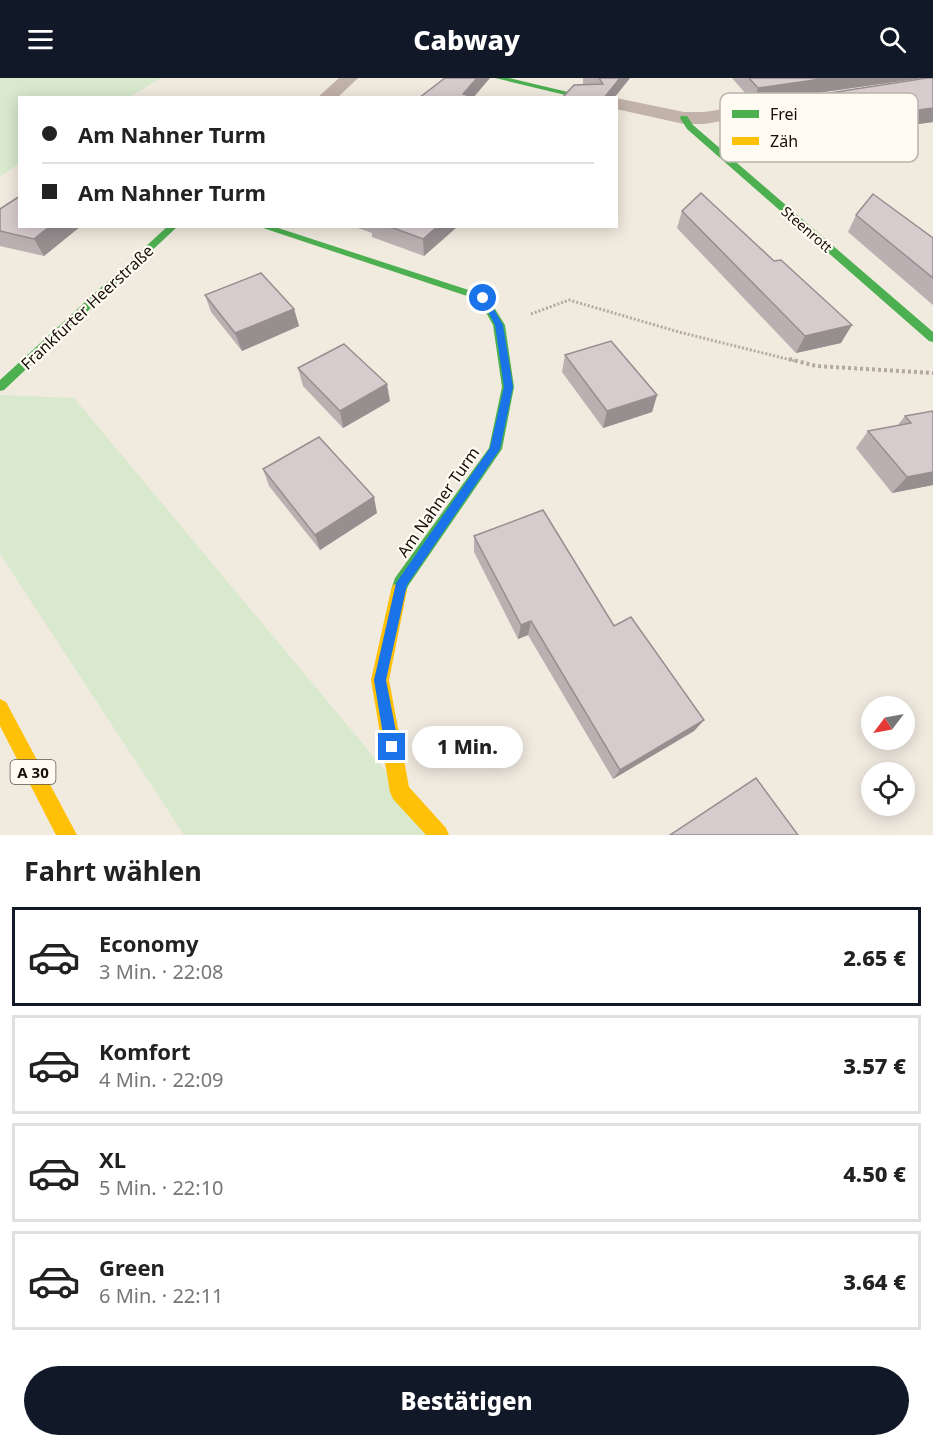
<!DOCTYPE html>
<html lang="de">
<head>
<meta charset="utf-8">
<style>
	:root { --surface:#fff; --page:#f2f2f2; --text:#222; --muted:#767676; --line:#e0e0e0; --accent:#111827 }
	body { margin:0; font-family:"Noto Sans",sans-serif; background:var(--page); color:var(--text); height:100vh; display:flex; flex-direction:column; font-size:22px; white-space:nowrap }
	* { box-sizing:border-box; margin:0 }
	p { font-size:20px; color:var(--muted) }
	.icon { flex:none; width:33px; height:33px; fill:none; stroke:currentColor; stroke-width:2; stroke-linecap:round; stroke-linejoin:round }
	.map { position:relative; height:757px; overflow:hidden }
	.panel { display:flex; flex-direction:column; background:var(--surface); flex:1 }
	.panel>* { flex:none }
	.hud { position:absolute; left:18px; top:18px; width:600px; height:132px; border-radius:0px; box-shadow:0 3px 15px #0003; display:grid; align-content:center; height:132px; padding:0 24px; background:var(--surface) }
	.needle { width:39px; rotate:238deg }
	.fabs { position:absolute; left:861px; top:618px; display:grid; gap:12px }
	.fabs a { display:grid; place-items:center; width:54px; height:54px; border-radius:50%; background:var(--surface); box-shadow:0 3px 15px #0003; font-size:30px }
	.end { position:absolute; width:27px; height:27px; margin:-14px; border:8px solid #1a73e8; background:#fff; box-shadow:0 0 0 3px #fff }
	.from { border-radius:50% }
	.bubble { position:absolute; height:42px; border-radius:21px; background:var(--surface); box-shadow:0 3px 15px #0003; font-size:20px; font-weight:800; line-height:42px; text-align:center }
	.hud b { display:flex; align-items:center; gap:21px; height:57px; font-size:22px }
	.hud b+b { border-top:2px solid var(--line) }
	.hud i { width:15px; height:15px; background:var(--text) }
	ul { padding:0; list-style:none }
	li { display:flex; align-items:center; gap:18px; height:99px; margin:0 12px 9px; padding:0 12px; border:3px solid var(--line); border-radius:0px }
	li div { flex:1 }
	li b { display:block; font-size:22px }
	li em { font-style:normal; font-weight:800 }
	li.active { border-color:var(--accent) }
	li>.icon { width:54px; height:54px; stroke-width:1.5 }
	h2 { padding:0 24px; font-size:27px; line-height:72px }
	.action { display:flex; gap:12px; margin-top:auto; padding:12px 24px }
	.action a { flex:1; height:69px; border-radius:36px; background:var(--accent); color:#fff; font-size:24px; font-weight:800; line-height:69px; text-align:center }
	header { display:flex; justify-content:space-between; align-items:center; height:78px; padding:0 24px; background:var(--accent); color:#fff; font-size:27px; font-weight:800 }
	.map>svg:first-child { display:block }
	.green { fill:#d8e9ce }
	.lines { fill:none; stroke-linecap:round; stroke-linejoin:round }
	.path-far1 { stroke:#b3a9a2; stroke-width:3; stroke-dasharray:2 2; stroke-linecap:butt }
	.path { stroke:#b3a9a2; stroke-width:4; stroke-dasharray:3 3; stroke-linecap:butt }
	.street { fill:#c1b2aa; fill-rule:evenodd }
	.fast { fill:#4caf50; fill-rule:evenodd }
	.slow { fill:#ffc107; fill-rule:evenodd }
	.wall { fill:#baafb1 }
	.shaded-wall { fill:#978e90 }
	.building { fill:#d8cbce; stroke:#978e90; stroke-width:1.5 }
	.route { fill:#1a73e8 }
	.labels { text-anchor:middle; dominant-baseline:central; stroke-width:4.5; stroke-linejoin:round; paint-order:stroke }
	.far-street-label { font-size:14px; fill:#140f08; stroke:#fffaf2 }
	.shield { fill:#fffaf2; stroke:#5a564e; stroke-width:1.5 }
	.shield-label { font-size:15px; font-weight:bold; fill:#140f08 }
	.street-label { font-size:16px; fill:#140f08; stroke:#fffaf2 }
	.key { fill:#fffaf2; stroke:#b8b4ac; stroke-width:1.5 }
	.key-label { font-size:16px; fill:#140f08 }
</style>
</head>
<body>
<header><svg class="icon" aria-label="menu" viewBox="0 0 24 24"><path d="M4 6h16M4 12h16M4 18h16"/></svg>Cabway<svg class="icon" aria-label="search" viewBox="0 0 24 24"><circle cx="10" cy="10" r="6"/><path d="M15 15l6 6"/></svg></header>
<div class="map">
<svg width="933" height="757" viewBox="0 0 933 757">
	<rect width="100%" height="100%" fill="#f0eadf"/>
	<g class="green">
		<polygon points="0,0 161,0 129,19 20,20 19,86 0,98"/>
		<polygon points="0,317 74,320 439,757 184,757 0,476"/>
	</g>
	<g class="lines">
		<polyline class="path-far1" points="531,236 569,222 679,254 795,283"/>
		<polyline class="path" points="789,281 816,288 933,295"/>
		<g class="street">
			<polygon points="339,0 358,0 337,20 317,20"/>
			<polygon points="813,18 822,23 819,27 704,46 684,46 616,31 616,20 684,34 704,34"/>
		</g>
		<g class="fast">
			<polygon points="495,0 509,0 593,20 578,20"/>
			<polygon points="681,38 687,38 693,47 933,254 933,264 929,263 687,51 680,40"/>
			<polygon points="168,148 178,148 4,312 0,313 0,302"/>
			<polygon points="257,148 272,148 487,218 505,247 514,309 502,371 408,508 405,517 399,519 393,517 391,512 395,500 489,370 502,309 493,247 479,222"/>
		</g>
		<g class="slow">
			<polygon points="399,505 405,507 407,512 389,602 409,709 446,750 449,757 426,757 393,721 390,714 371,602 391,512 393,507"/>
			<polygon points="0,621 6,624 77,757 56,757 0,648"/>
		</g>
	</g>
	<g class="wall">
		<polygon points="583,0 630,0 614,20 562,20 583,7"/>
		<polygon points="732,0 923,0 753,24"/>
		<polygon points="771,24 933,44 878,52 880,53 873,68 767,84 730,55 735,40 767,35"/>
		<polygon points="0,131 81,148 44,178 0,168"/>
		<polygon points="682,133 841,265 796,275 677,150"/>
		<polygon points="856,137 933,160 933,227 848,154"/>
		<polygon points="352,148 457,148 457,149 424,178 372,159 372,155"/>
		<polygon points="205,217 294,231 299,248 242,273 211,234"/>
		<polygon points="565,277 657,317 652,334 603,350 562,294"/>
		<polygon points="298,290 390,323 343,350 303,308"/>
		<polygon points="933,333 933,407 892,415 856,370 868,353 897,348 905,338"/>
		<polygon points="263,391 377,435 320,472 269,408"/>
		<polygon points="474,458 614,548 704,642 694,653 613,701 528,557 518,561 474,474"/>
	</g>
	<g class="shaded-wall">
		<polygon points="477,0 490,0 473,20 463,16"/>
		<polygon points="620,0 630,0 614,20 604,20"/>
		<polygon points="828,0 923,0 753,24 758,10"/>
		<polygon points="933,30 933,44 854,55 860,40"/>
		<polygon points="880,53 873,68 767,84 772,68"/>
		<polygon points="50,148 81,148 44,178 34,161"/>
		<polygon points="438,148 457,149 424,178 423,161"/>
		<polygon points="294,231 299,248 242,273 235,255"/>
		<polygon points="852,247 841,265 796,275 805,258"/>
		<polygon points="387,306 390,323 343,350 340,333"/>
		<polygon points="657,317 652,334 603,350 607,333"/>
		<polygon points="933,394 933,407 892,415 907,399"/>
		<polygon points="374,419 377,435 320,472 315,457"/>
		<polygon points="531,543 528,557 518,561 521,547"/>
		<polygon points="704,642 694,653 613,701 620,692"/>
	</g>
	<g class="building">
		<polygon points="445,0 477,0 463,16 478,20 419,20"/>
		<polygon points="599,0 620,0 604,20 562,20 574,7 603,6"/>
		<polygon points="749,0 828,0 758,10"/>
		<polygon points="927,0 933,0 933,30 860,40 880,53 772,68 735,40 780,33 771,24"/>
		<polygon points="701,115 774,183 781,182 852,247 805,258 682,133"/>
		<polygon points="873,116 933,160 933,200 856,137"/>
		<polygon points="20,118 20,148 50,148 34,161 0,153 0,131"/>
		<polygon points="388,148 438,148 423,161"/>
		<polygon points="261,195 294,231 235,255 205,217"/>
		<polygon points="611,263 657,317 607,333 565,277"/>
		<polygon points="344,266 387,306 340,333 298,290"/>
		<polygon points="933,333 933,394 907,399 868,353 911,345 905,338"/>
		<polygon points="319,359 374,419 315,457 263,391"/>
		<polygon points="543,432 614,548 631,539 704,642 620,692 531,543 521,547 474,458"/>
		<polygon points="756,700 798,757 670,757"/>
	</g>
	<polygon class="route" points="480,218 486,218 503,247 513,309 500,371 407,507 386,602 399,669 392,675 385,669 374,602 396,505 490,370 504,309 495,247"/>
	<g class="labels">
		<g class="far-street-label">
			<text transform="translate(807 151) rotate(41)">Steenrott</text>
		</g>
		<rect class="shield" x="10.5" y="682" width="45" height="24" rx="4.5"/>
		<g class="shield-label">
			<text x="33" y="694">A 30</text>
		</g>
		<g class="street-label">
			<text transform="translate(87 229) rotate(-43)">Frankfurter Heerstraße</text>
			<text transform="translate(438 424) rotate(-55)">Am Nahner Turm</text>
		</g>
	</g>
	<rect x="720" y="15" width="198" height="69" rx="9" class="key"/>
	<rect x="732" y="32" width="27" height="8" fill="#4caf50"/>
	<rect x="732" y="59" width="27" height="8" fill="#ffc107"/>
	<g class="key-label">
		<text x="770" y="42">Frei</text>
		<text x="770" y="69">Zäh</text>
	</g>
</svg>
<div class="fabs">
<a><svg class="needle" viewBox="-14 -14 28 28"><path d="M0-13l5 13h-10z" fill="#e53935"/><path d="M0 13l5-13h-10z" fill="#767676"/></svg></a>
<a><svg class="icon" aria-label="locate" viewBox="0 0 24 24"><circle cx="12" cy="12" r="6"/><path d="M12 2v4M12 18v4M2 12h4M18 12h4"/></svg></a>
</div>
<i class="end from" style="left:483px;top:220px"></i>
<i class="end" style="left:392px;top:669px"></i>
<div class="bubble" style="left:412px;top:648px;width:111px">1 Min.</div>
<div class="hud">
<b><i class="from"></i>Am Nahner Turm</b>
<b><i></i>Am Nahner Turm</b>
</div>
</div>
<section class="panel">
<h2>Fahrt wählen</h2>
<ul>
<li class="active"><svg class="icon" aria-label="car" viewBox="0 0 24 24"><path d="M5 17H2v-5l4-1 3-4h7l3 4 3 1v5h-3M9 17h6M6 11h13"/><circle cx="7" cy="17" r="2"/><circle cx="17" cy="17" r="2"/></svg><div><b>Economy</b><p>3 Min. · 22:08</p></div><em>2.65 €</em></li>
<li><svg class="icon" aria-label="car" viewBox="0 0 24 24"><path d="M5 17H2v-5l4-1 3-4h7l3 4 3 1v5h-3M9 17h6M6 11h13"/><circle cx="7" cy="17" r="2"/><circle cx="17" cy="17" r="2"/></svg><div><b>Komfort</b><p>4 Min. · 22:09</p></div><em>3.57 €</em></li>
<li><svg class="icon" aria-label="car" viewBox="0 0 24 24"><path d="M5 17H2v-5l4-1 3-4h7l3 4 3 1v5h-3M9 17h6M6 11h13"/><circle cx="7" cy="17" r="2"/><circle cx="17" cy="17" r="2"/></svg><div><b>XL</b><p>5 Min. · 22:10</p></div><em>4.50 €</em></li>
<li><svg class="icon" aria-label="car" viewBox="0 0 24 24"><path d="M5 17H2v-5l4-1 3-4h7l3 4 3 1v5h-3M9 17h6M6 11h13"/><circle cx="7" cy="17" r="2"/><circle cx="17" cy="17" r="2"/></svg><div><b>Green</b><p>6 Min. · 22:11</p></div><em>3.64 €</em></li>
</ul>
<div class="action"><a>Bestätigen</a></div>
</section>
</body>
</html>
